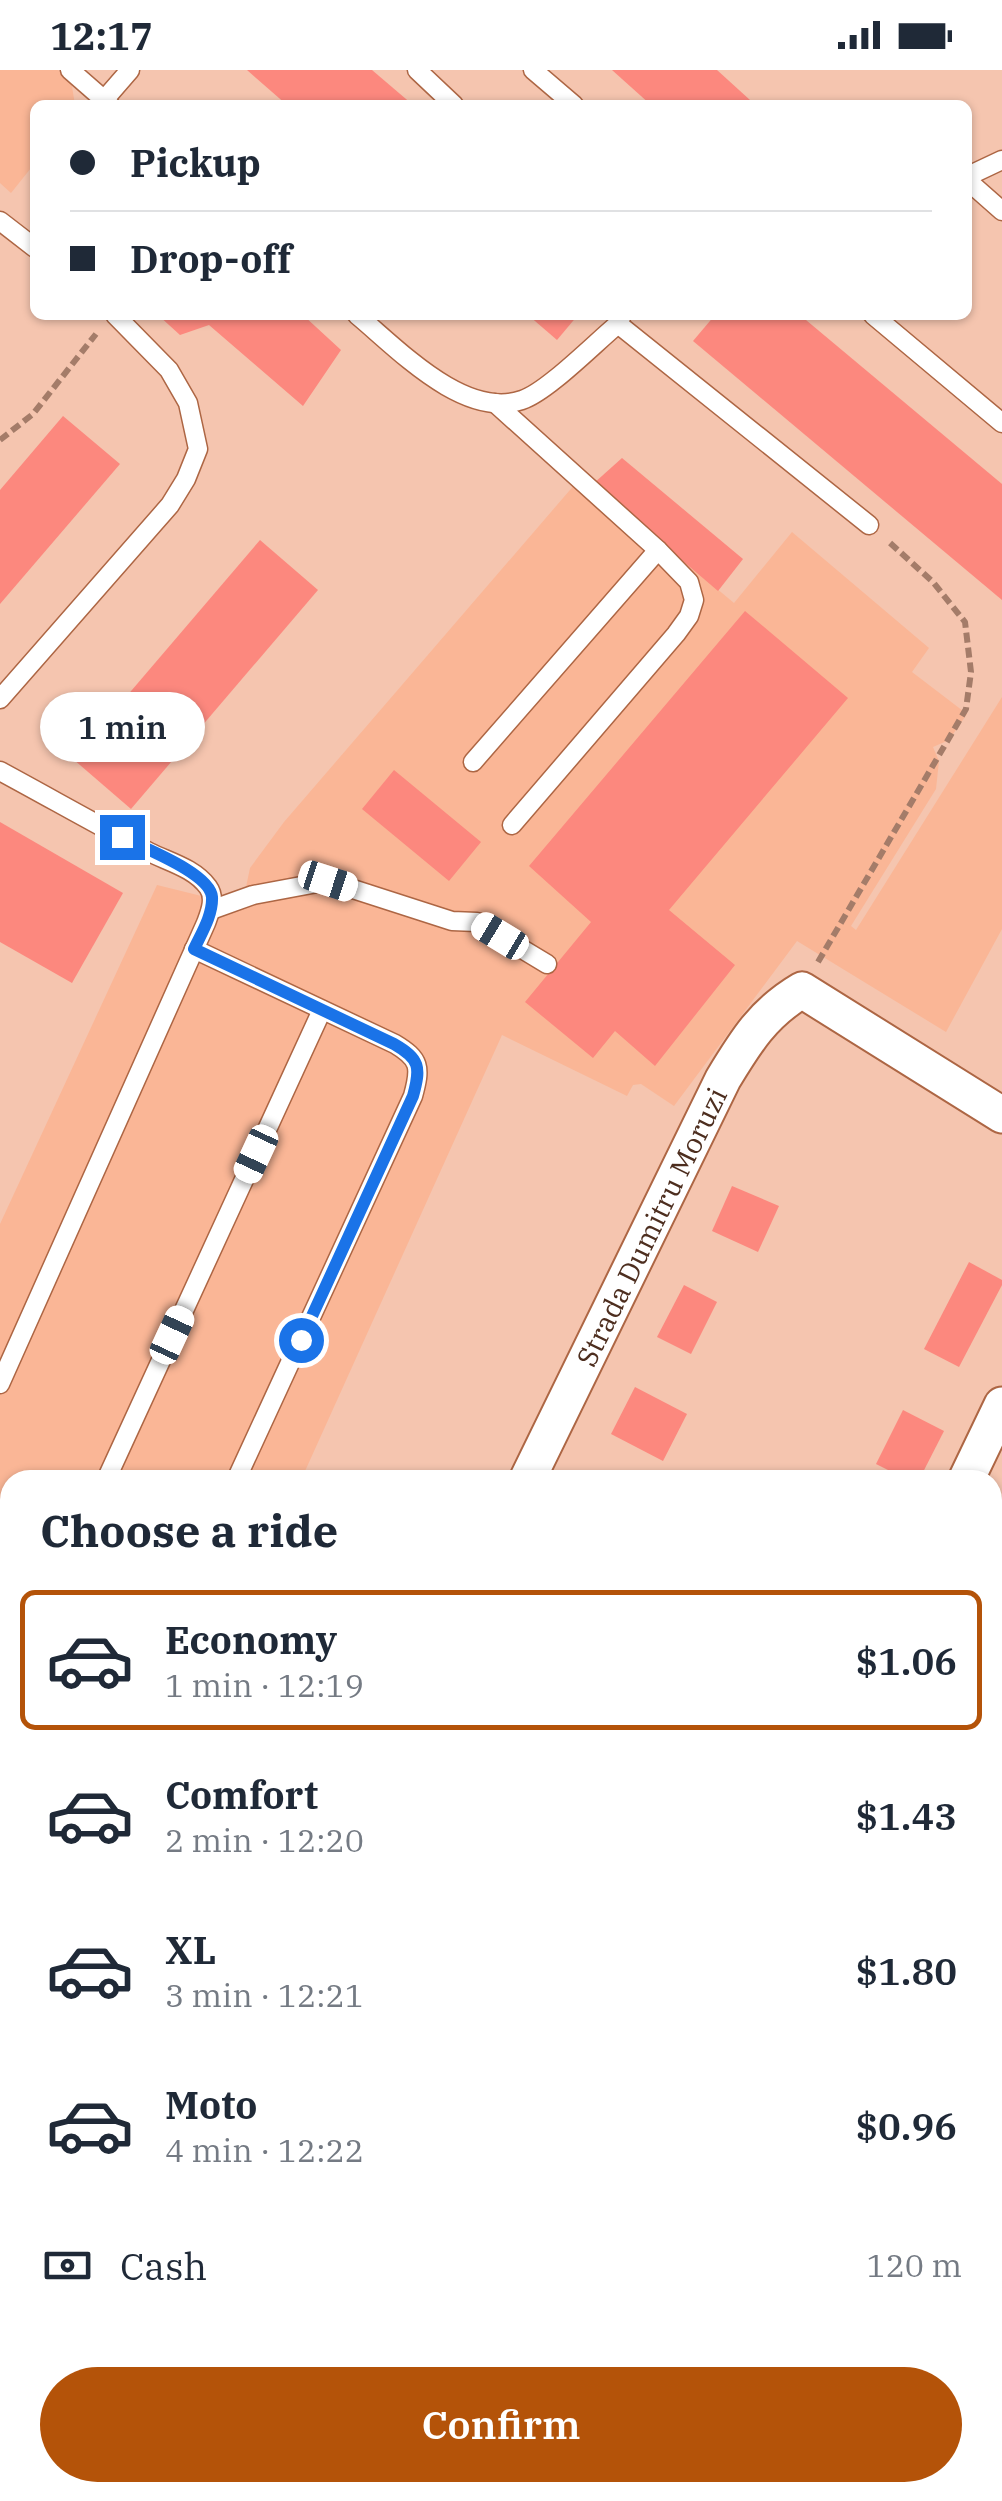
<!DOCTYPE html>
<html lang="en">
<head>
<meta charset="utf-8">
<style>
	:root { --surface:#fff; --page:#f2f2f3; --text:#1f2937; --muted:#747a83; --line:#e0e1e3; --accent:#b45309 }
	body { margin:0; font-family:"IBM Plex Serif",serif; background:var(--page); color:var(--text); height:100vh; display:flex; flex-direction:column; font-size:38px; white-space:nowrap }
	* { box-sizing:border-box; margin:0 }
	p { font-size:32px; color:var(--muted) }
	.icon { flex:none; width:55px; height:55px; fill:none; stroke:currentColor; stroke-width:2; stroke-linecap:round; stroke-linejoin:round }
	.map { position:relative; flex:1; overflow:hidden }
	.sheet { position:absolute; left:0px; top:1400px; width:1002px; height:1032px; display:flex; flex-direction:column; background:var(--surface); border-radius:30px 30px 0 0; box-shadow:0 2px 8px #0004 }
	.sheet>* { flex:none }
	.hud { position:absolute; left:30px; top:30px; width:942px; height:220px; border-radius:15px; box-shadow:0 2px 8px #0004; display:grid; align-content:center; height:220px; padding:0 40px; background:var(--surface) }
	.end { position:absolute; width:45px; height:45px; margin:-22px; border:12px solid #1a73e8; background:#fff; box-shadow:0 0 0 5px #fff }
	.from { border-radius:50% }
	.bubble { position:absolute; height:70px; border-radius:35px; background:var(--surface); box-shadow:0 2px 8px #0004; font-size:32px; font-weight:600; line-height:70px; text-align:center }
	.car { position:absolute; width:30px; height:60px; margin:-30px -15px; border-radius:12px; box-shadow:0 0 8px 2px #0007; background:linear-gradient(#fff 24%,#345 0 40%,#fff 0 76%,#345 0 86%,#fff 0) }
	.hud b { display:flex; align-items:center; gap:35px; height:95px; font-size:38px }
	.hud b+b { border-top:2px solid var(--line) }
	.hud i { width:25px; height:25px; background:var(--text) }
	ul { padding:0; list-style:none }
	li { display:flex; align-items:center; gap:30px; height:140px; margin:0 20px 15px; padding:0 20px; border:5px solid transparent; border-radius:15px }
	li div { flex:1 }
	li b { display:block; font-size:38px }
	li em { font-style:normal; font-weight:600 }
	li.on { border-color:var(--accent) }
	li>.icon { width:90px; height:90px; stroke-width:1.5 }
	h2 { padding:0 40px; font-size:45px; line-height:120px }
	.pay { display:flex; align-items:center; gap:25px; height:110px; padding:0 40px; font-size:38px }
	.pay p { margin-inline-start:auto }
	.cta { display:flex; gap:20px; margin-top:auto; padding:20px 40px }
	.cta a { flex:1; height:115px; border-radius:60px; background:var(--accent); color:#fff; font-size:40px; font-weight:600; line-height:115px; text-align:center }
	.status { display:flex; justify-content:space-between; align-items:center; height:70px; padding:0 50px; background:var(--surface); direction:ltr }
	.status svg { height:28px; fill:currentColor }
	.map>svg:first-child { display:block }
	.built { fill:#fab696 }
	.building { fill:#fc887e }
	.lines { fill:none; stroke-linecap:round; stroke-linejoin:round }
	.lane-casing { stroke:#ad6644; stroke-width:21 }
	.street-casing { stroke:#ad6644; stroke-width:39 }
	.secondary-casing { stroke:#ad6644; stroke-width:54 }
	.path { stroke:#a47c69; stroke-width:6; stroke-dasharray:10 5; stroke-linecap:butt }
	.lane { stroke:#fff; stroke-width:18 }
	.street { stroke:#fff; stroke-width:35 }
	.secondary { stroke:#fff; stroke-width:50 }
	.route { stroke:#1a73e8; stroke-width:12 }
	.labels { text-anchor:middle; dominant-baseline:central; stroke-width:8; stroke-linejoin:round; paint-order:stroke }
	.street-label { font-size:28px; fill:#4d2e1f; stroke:#f7d6c8 }
</style>
</head>
<body>
<div class="status"><b>12:17</b><svg viewBox="0 0 49 12"><path d="M0 12V9h3v3zM5 12V6h3v6zM10 12V3h3v9zM15 12V0h3v12zM26 1h20v11H26zM47 4h2v5h-2z"/></svg></div>
<div class="map">
<svg width="1002" height="2431" viewBox="0 0 1002 2431">
	<rect width="100%" height="100%" fill="#f5c5af"/>
	<g class="built">
		<polygon points="0,0 58,0 71,10 75,35 35,35 35,93 11,123 0,113"/>
		<polygon points="582,406 734,533 792,462 929,578 912,602 967,644 949,670 933,677 939,691 936,719 851,856 856,860 1002,627 1002,859 946,962 797,871 674,1036 641,1014 633,1015 627,1026 502,965 301,1410 10,1410 10,1556 0,1552 0,1154 157,815 242,836 250,798 284,752"/>
	</g>
	<g class="building">
		<polygon points="247,0 372,0 413,35 287,35"/>
		<polygon points="612,0 717,0 750,30 746,35 651,35"/>
		<polygon points="158,245 303,245 341,280 303,336 209,255 180,265"/>
		<polygon points="528,245 578,245 557,270"/>
		<polygon points="715,245 800,245 1002,414 1002,530 693,271"/>
		<polygon points="63,346 120,394 0,534 0,420"/>
		<polygon points="622,388 743,489 718,521 593,414"/>
		<polygon points="260,470 318,520 131,739 73,689"/>
		<polygon points="745,541 848,628 669,840 735,895 655,996 615,961 593,988 525,932 591,852 529,796"/>
		<polygon points="394,700 481,772 449,811 362,739"/>
		<polygon points="0,752 123,823 72,913 0,872"/>
		<polygon points="732,1116 779,1136 758,1182 712,1161"/>
		<polygon points="969,1192 1002,1210 1002,1215 959,1297 924,1279"/>
		<polygon points="684,1215 717,1232 691,1284 657,1267"/>
		<polygon points="635,1317 687,1344 663,1391 611,1364"/>
		<polygon points="903,1340 944,1361 919,1410 908,1410 876,1394"/>
		<polygon points="992,1504 1002,1509 1002,1561 997,1570 992,1567"/>
		<polygon points="10,1712 10,1785 0,1780 0,1734"/>
		<polygon points="10,1928 10,1998 0,1993 0,1950"/>
		<polygon points="0,2194 10,2199 10,2245 0,2240"/>
		<polygon points="0,2279 10,2283 10,2374 0,2370"/>
		<polygon points="550,2422 642,2422 638,2431 546,2431"/>
		<polygon points="828,2422 922,2422 918,2431 847,2431"/>
	</g>
	<g class="lines">
		<defs>
			<g id="lane">
				<polyline points="70,0 110,35"/>
				<polyline points="417,0 454,35"/>
				<polyline points="533,0 574,35"/>
				<polyline points="104,30 130,0"/>
				<polyline points="968,106 1002,90"/>
				<polyline points="968,111 1002,141"/>
				<polyline points="0,151 35,178"/>
				<path d="M 357,245 C 397,278 464,350 522,330 C 547,322 595,273 618,254 L 622,245"/>
				<polyline points="873,245 1002,353"/>
				<polyline points="618,254 869,455"/>
				<polyline points="495,333 658,480 689,512 694,530 689,546 676,564 512,755"/>
				<polyline points="0,629 170,435 186,409 198,379 188,333 169,300 115,245"/>
				<polyline points="473,692 658,480"/>
				<path d="M 0,701 C 50,728 99,756 149,782 C 169,792 194,798 208,817 C 216,828 210,842 206,853 L 0,1314"/>
				<polyline points="211,840 253,825 328,811 452,851 477,852 547,894"/>
				<path d="M 194,879 L 395,974 C 420,989 421,997 413,1026 L 236,1410"/>
				<polyline points="106,1410 322,940"/>
				<polyline points="0,1487 10,1492"/>
			</g>
			<g id="street">
				<path id="s1" d="M 527,1410 L 723,1009 C 746,971 763,943 802,920 L 1002,1045"/>
				<polyline points="966,1410 1002,1335"/>
				<polyline points="992,2269 1002,2249"/>
				<polyline points="31,2431 36,2422"/>
				<polyline points="480,2431 484,2422"/>
			</g>
			<g id="secondary">
				<polyline points="0,1844 10,1849"/>
				<polyline points="992,2315 1002,2320"/>
			</g>
		</defs>
		<use href="#lane" class="lane-casing"/>
		<use href="#street" class="street-casing"/>
		<use href="#secondary" class="secondary-casing"/>
		<g class="path">
			<polyline points="0,370 33,344 96,264"/>
			<polyline points="818,892 966,639 971,602 965,552 933,512 889,472"/>
		</g>
		<use href="#lane" class="lane"/>
		<use href="#street" class="street"/>
		<use href="#secondary" class="secondary"/>
	</g>
	<g class="lines">
		<path class="route" d="M 122,767 C 143,778 210,803 212,827 C 213,845 201,864 194,879 L 394,974 C 420,989 421,997 413,1026 L 301,1270"/>
	</g>
	<g class="labels">
		<g class="street-label">
			<text stroke="none"><textPath href="#s1" startOffset="282">Strada Dumitru Moruzi</textPath></text>
		</g>
	</g>
</svg>
<i class="end from" style="left:301px;top:1270px"></i>
<i class="end" style="left:122px;top:767px"></i>
<div class="bubble" style="left:40px;top:622px;width:165px">1 min</div>
<i class="car" style="left:328px;top:811px;rotate:108deg"></i>
<i class="car" style="left:500px;top:866px;rotate:301deg"></i>
<i class="car" style="left:256px;top:1084px;rotate:205deg"></i>
<i class="car" style="left:172px;top:1265px;rotate:25deg"></i>
<div class="hud">
<b><i class="from"></i>Pickup</b>
<b><i></i>Drop-off</b>
</div>
<section class="sheet">
<h2>Choose a ride</h2>
<ul>
<li class="on"><svg class="icon" aria-label="car" viewBox="0 0 24 24"><path d="M5 17H2v-5l4-1 3-4h7l3 4 3 1v5h-3M9 17h6M6 11h13"/><circle cx="7" cy="17" r="2"/><circle cx="17" cy="17" r="2"/></svg><div><b>Economy</b><p>1 min · 12:19</p></div><em>$1.06</em></li>
<li><svg class="icon" aria-label="car" viewBox="0 0 24 24"><path d="M5 17H2v-5l4-1 3-4h7l3 4 3 1v5h-3M9 17h6M6 11h13"/><circle cx="7" cy="17" r="2"/><circle cx="17" cy="17" r="2"/></svg><div><b>Comfort</b><p>2 min · 12:20</p></div><em>$1.43</em></li>
<li><svg class="icon" aria-label="car" viewBox="0 0 24 24"><path d="M5 17H2v-5l4-1 3-4h7l3 4 3 1v5h-3M9 17h6M6 11h13"/><circle cx="7" cy="17" r="2"/><circle cx="17" cy="17" r="2"/></svg><div><b>XL</b><p>3 min · 12:21</p></div><em>$1.80</em></li>
<li><svg class="icon" aria-label="car" viewBox="0 0 24 24"><path d="M5 17H2v-5l4-1 3-4h7l3 4 3 1v5h-3M9 17h6M6 11h13"/><circle cx="7" cy="17" r="2"/><circle cx="17" cy="17" r="2"/></svg><div><b>Moto</b><p>4 min · 12:22</p></div><em>$0.96</em></li>
</ul>
<div class="pay"><svg class="icon" aria-label="cash" viewBox="0 0 24 24"><path d="M3 7h18v10H3z"/><circle cx="12" cy="12" r="2"/></svg>Cash<p>120 m</p></div>
<div class="cta"><a>Confirm</a></div>
</section>
</div>
</body>
</html>
